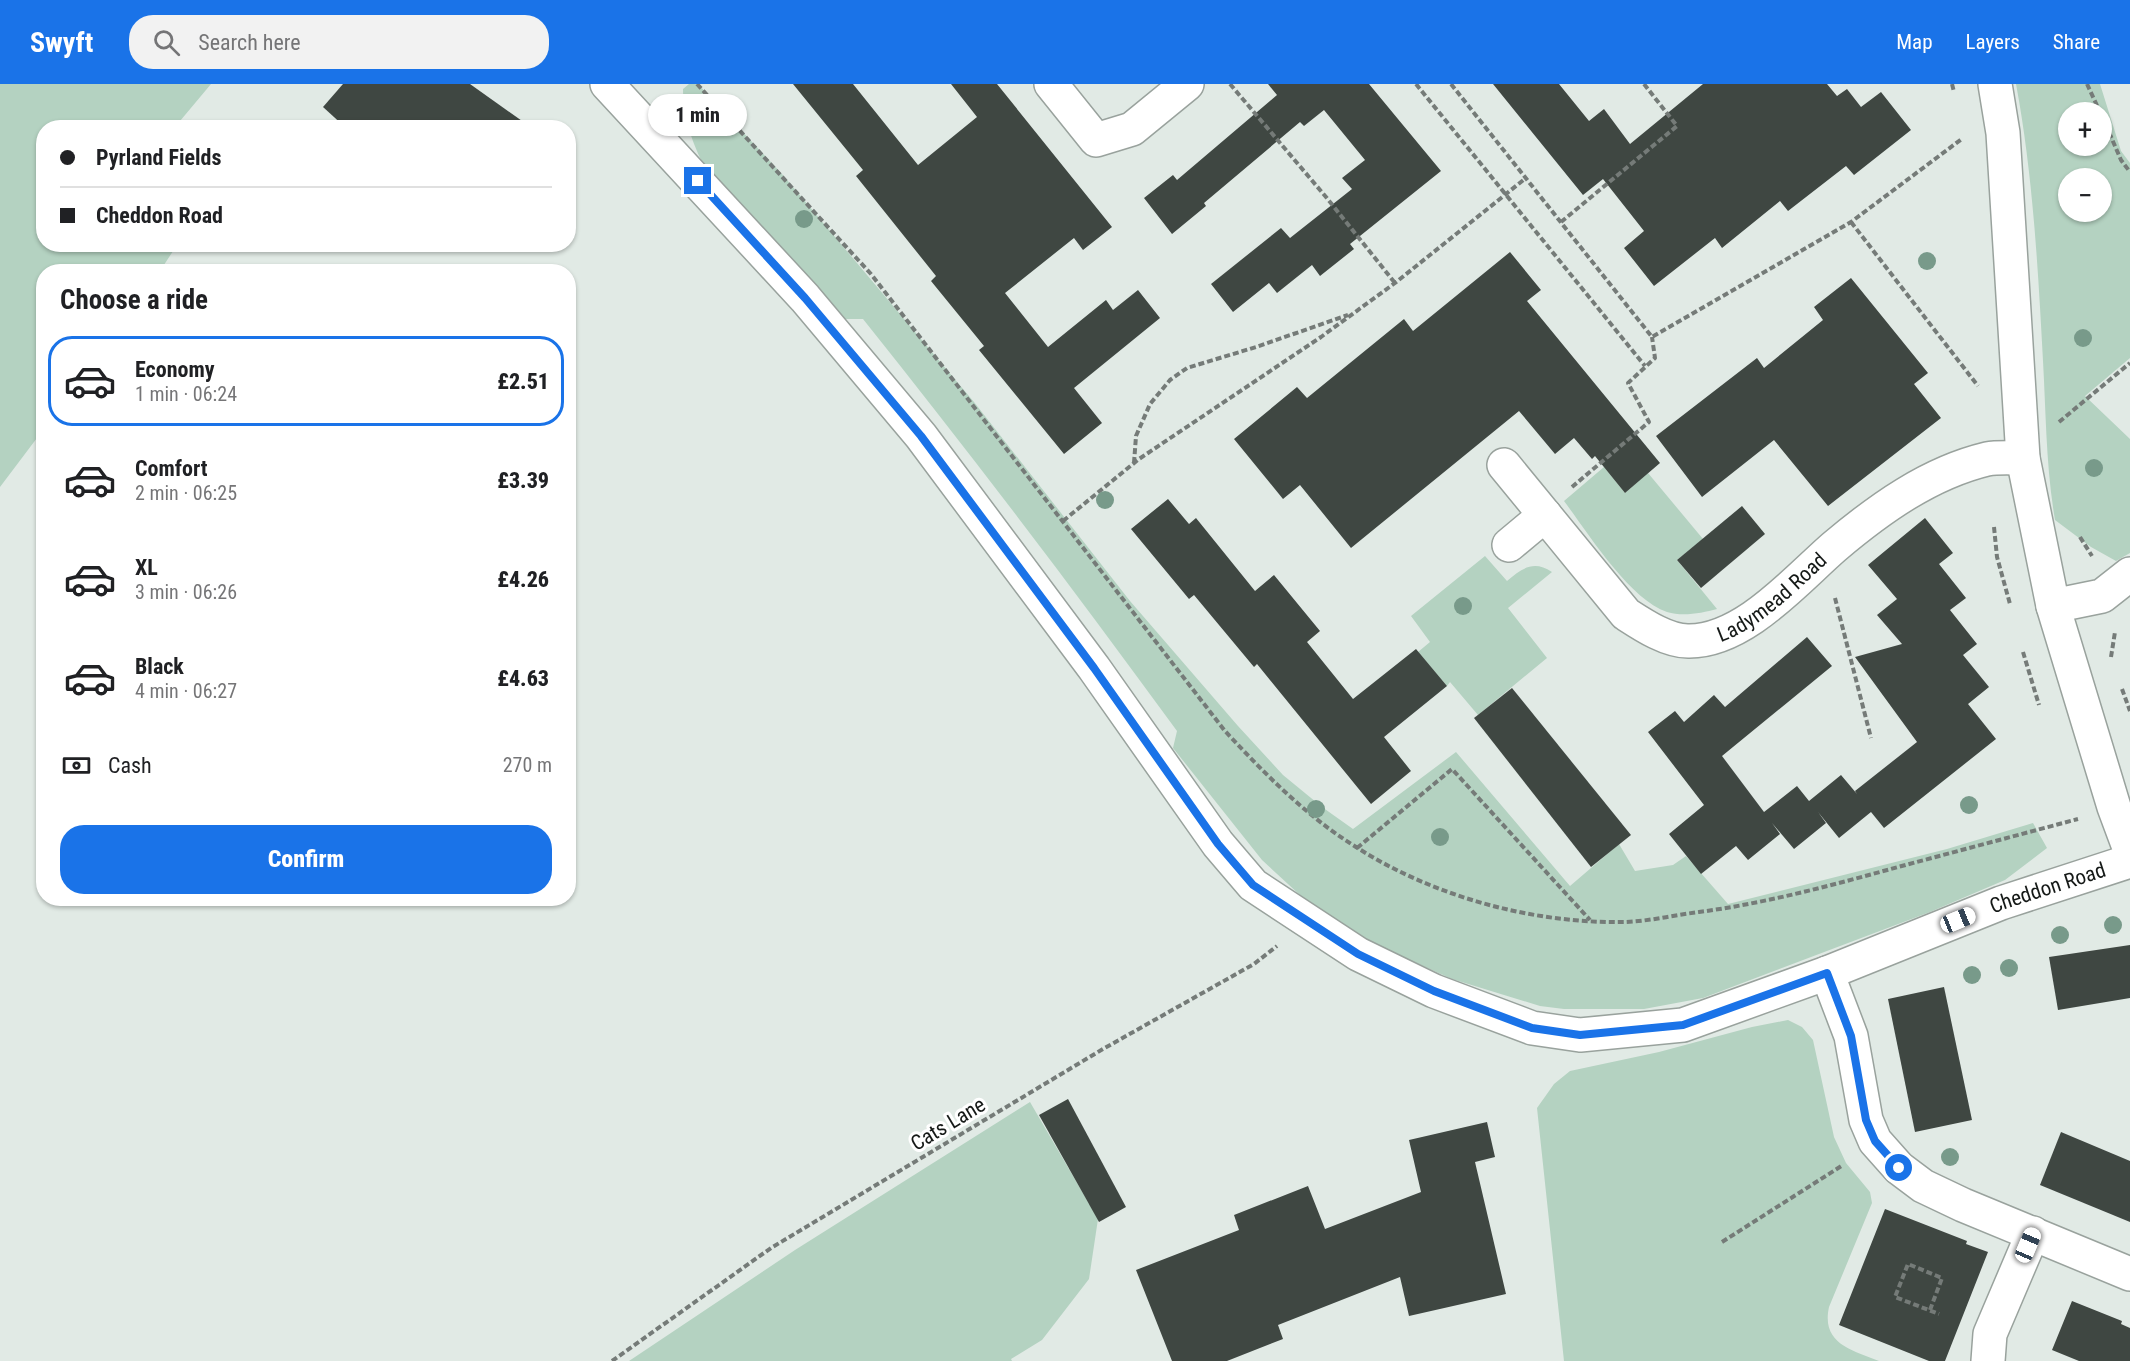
<!DOCTYPE html>
<html lang="en">
<head>
<meta charset="utf-8">
<style>
	:root { --surface:#fff; --page:#f2f2f2; --text:#202124; --muted:#757577; --line:#e0e0e0; --accent:#1a73e8 }
	body { margin:0; font-family:"Roboto Condensed",sans-serif; background:var(--page); color:var(--text); height:100vh; display:flex; flex-direction:column; font-size:22px; white-space:nowrap }
	* { box-sizing:border-box; margin:0 }
	p { font-size:20px; color:var(--muted) }
	.icon { flex:none; width:33px; height:33px; fill:none; stroke:currentColor; stroke-width:2; stroke-linecap:round; stroke-linejoin:round }
	.map { position:relative; flex:1; overflow:hidden }
	.side { position:absolute; left:36px; top:180px; width:540px; height:642px; display:flex; flex-direction:column; background:var(--surface); border-radius:24px; box-shadow:0 2px 4px #0004 }
	.side>* { flex:none }
	.hud { position:absolute; left:36px; top:36px; width:540px; height:132px; border-radius:24px; box-shadow:0 2px 4px #0004; display:grid; align-content:center; height:132px; padding:0 24px; background:var(--surface) }
	.controls { position:absolute; left:2058px; top:18px; display:grid; gap:12px }
	.controls a { display:grid; place-items:center; width:54px; height:54px; border-radius:50%; background:var(--surface); box-shadow:0 2px 4px #0004; font-size:30px }
	.end { position:absolute; width:27px; height:27px; margin:-14px; border:8px solid #1a73e8; background:#fff; box-shadow:0 0 0 3px #fff }
	.from { border-radius:50% }
	.bubble { position:absolute; height:42px; border-radius:21px; background:var(--surface); box-shadow:0 2px 4px #0004; font-size:20px; font-weight:800; line-height:42px; text-align:center }
	.car { position:absolute; width:18px; height:36px; margin:-18px -9px; border-radius:8px; box-shadow:0 0 4px 2px #0007; background:linear-gradient(#fff 24%,#345 0 40%,#fff 0 76%,#345 0 86%,#fff 0) }
	.hud b { display:flex; align-items:center; gap:21px; height:57px; font-size:22px }
	.hud b+b { border-top:2px solid var(--line) }
	.hud i { width:15px; height:15px; background:var(--text) }
	ul { padding:0; list-style:none }
	li { display:flex; align-items:center; gap:18px; height:90px; margin:0 12px 9px; padding:0 12px; border:3px solid transparent; border-radius:24px }
	li div { flex:1 }
	li b { display:block; font-size:22px }
	li em { font-style:normal; font-weight:800 }
	li.selected { border-color:var(--accent) }
	li>.icon { width:54px; height:54px; stroke-width:1.5 }
	h2 { padding:0 24px; font-size:27px; line-height:72px }
	.pay { display:flex; align-items:center; gap:15px; height:66px; padding:0 24px; font-size:22px }
	.pay p { margin-inline-start:auto }
	.primary-button { display:flex; gap:12px; margin-top:auto; padding:12px 24px }
	.primary-button a { flex:1; height:69px; border-radius:24px; background:var(--accent); color:#fff; font-size:24px; font-weight:800; line-height:69px; text-align:center }
	header { display:flex; align-items:center; gap:36px; box-sizing:border-box; height:84px; padding:0 30px; background:var(--accent); color:#fff }
	header strong { font-size:28px }
	nav { display:flex; gap:33px; margin-inline-start:auto; font-size:21px }
	.search { width:420px; height:54px; background:var(--page); display:flex; align-items:center; gap:15px; box-sizing:border-box; padding:0 21px; border-radius:24px; color:var(--muted); font-size:22px }
	.map>svg:first-child { display:block }
	.green { fill:#b4d2c1; fill-rule:evenodd }
	.building { fill:#3f4742 }
	.lines { fill:none; stroke-linecap:round; stroke-linejoin:round }
	.street-casing { stroke:#99a29d; stroke-width:36 }
	.path { stroke:#757b78; stroke-width:4; stroke-dasharray:6 3; stroke-linecap:butt }
	.street { stroke:#fff; stroke-width:33 }
	.tree { fill:#789a8a }
	.route { stroke:#1a73e8; stroke-width:8 }
	.labels { text-anchor:middle; dominant-baseline:central; stroke-width:6; stroke-linejoin:round; paint-order:stroke }
	.street-label { font-size:21px; fill:#151917; stroke:#fff }
</style>
</head>
<body>
<header>
<strong>Swyft</strong>
<div class="search"><svg class="icon" aria-label="search" viewBox="0 0 24 24"><circle cx="10" cy="10" r="6"/><path d="M15 15l6 6"/></svg>Search here</div>
<nav><a>Map</a><a>Layers</a><a>Share</a></nav>
</header>
<div class="map">
<svg width="2130" height="1277" viewBox="0 0 2130 1277">
	<rect width="100%" height="100%" fill="#e1eae5"/>
	<g class="green">
		<polygon points="0,0 211,0 175,43 44,44 44,160 177,161 160,187 44,188 43,346 0,403"/>
		<path d="M 689,0 L 698,0 L 782,90 L 974,318 L 1130,517 L 1238,642 L 1283,691 L 1322,723 L 1353,745 L 1456,668 L 1570,802 L 1619,760 L 1635,787 L 1673,781 L 1686,772 L 1728,820 L 1947,765 L 2033,739 L 2047,764 L 2005,796 L 1930,828 L 1703,914 L 1644,925 L 1564,925 L 1540,922 L 1452,895 L 1363,855 L 1301,812 L 1262,776 L 1173,664 L 1177,647 C 1075,507 971,370 863,235 L 845,235 L 708,90 C 694,63 683,36 683,5 Z"/>
		<path d="M 2016,0 L 2100,0 L 2121,67 L 2130,79 L 2130,274 L 2085,312 L 2130,355 L 2130,469 L 2116,477 L 2091,463 L 2055,436 C 2046,383 2046,330 2043,277 C 2038,185 2033,91 2016,0 ZM 2068,28 L 2102,28 L 2102,62 L 2068,62 ZM 2102,94 L 2102,128 L 2068,128 L 2068,94 Z"/>
		<path d="M 1604,383 L 1625,409 L 1648,389 L 1703,455 L 1677,476 L 1717,525 C 1702,529 1683,533 1667,528 C 1629,515 1588,449 1564,417 Z"/>
		<path d="M 1485,472 L 1507,497 C 1522,484 1534,476 1552,488 L 1508,524 L 1547,574 L 1478,631 L 1450,598 L 1447,602 L 1418,568 L 1430,558 L 1411,532 Z"/>
		<path d="M 1788,936 L 1802,943 L 1813,956 L 1834,1053 L 1846,1079 L 1870,1108 L 1872,1119 L 1829,1223 C 1821,1260 1852,1266 1879,1277 L 1564,1277 L 1537,1024 L 1554,1000 L 1570,987 L 1659,968 L 1752,943 Z"/>
		<polygon points="1030,1018 1098,1135 1089,1195 1042,1256 1011,1275 1012,1277 629,1277 795,1166"/>
	</g>
	<g class="building">
		<polygon points="343,0 470,0 532,44 346,44 323,23"/>
		<polygon points="793,0 853,0 918,81 977,33 951,0 997,0 1112,143 1083,166 1074,154 1005,209 1048,263 1106,216 1113,226 1138,206 1160,234 1074,304 1102,339 1064,370 979,266 984,262 931,197 936,192 856,92 863,86"/>
		<polygon points="1268,0 1369,0 1441,87 1350,160 1354,165 1320,192 1312,181 1277,209 1269,199 1233,228 1211,200 1281,144 1290,154 1352,105 1342,94 1365,76 1324,26 1304,42 1300,38 1204,119 1206,122 1172,150 1144,114 1173,91 1177,96 1277,11"/>
		<polygon points="1493,0 1559,0 1589,37 1604,25 1630,60 1703,0 1827,0 1837,12 1847,5 1861,23 1881,8 1911,46 1854,91 1846,82 1788,127 1780,117 1722,164 1715,154 1654,202 1624,164 1644,147 1603,95 1583,111"/>
		<polygon points="1510,168 1541,206 1527,217 1660,379 1625,409 1595,372 1592,375 1574,354 1555,370 1519,327 1351,464 1300,401 1283,415 1234,355 1297,303 1307,314 1404,235 1413,247"/>
		<polygon points="1851,194 1928,289 1914,300 1941,334 1828,422 1774,356 1702,413 1656,352 1757,274 1764,284 1823,236 1814,223"/>
		<polygon points="1168,415 1189,440 1196,434 1255,507 1274,491 1320,547 1307,558 1353,615 1416,565 1447,602 1384,653 1411,687 1371,720 1257,580 1254,583 1194,511 1189,515 1131,445"/>
		<polygon points="1742,422 1765,450 1701,504 1677,476"/>
		<polygon points="1925,434 1953,469 1939,480 1966,514 1950,526 1977,560 1963,571 1989,603 1968,620 1996,655 1884,744 1871,728 1839,754 1818,728 1826,739 1794,765 1772,739 1780,750 1748,776 1736,762 1701,790 1669,750 1704,721 1648,648 1675,627 1684,638 1714,611 1725,623 1807,553 1832,582 1722,672 1764,728 1797,702 1809,717 1841,691 1857,710 1855,707 1917,658 1855,573 1902,560 1877,531 1897,515 1868,481"/>
		<polygon points="1512,604 1631,751 1591,783 1474,634"/>
		<polygon points="2130,861 2130,914 2058,926 2049,873"/>
		<polygon points="1944,903 1972,1036 1915,1048 1888,915"/>
		<polygon points="1068,1015 1126,1123 1099,1138 1039,1031"/>
		<polygon points="1487,1038 1495,1073 1475,1078 1506,1210 1409,1232 1400,1193 1278,1241 1283,1255 1227,1277 1172,1277 1136,1186 1239,1146 1234,1131 1308,1102 1325,1145 1421,1108 1409,1056"/>
		<polygon points="2061,1048 2130,1077 2130,1138 2040,1101"/>
		<polygon points="1885,1125 1967,1157 1966,1160 1988,1168 1945,1277 1929,1277 1839,1241"/>
		<polygon points="2072,1217 2122,1237 2121,1240 2130,1244 2130,1277 2079,1277 2052,1266"/>
	</g>
	<g class="lines">
		<defs>
			<g id="street">
				<path id="s1" d="M 607,0 L 805,214 L 921,352 L 1094,584 L 1218,760 L 1253,801 L 1358,870 L 1434,907 L 1532,944 L 1580,951 L 1683,941 L 1827,889 L 2001,819 L 2130,777"/>
				<polyline points="1051,0 1096,56 1132,45 1187,0"/>
				<polyline points="1995,0 2003,49 2023,374 2053,522 2114,723 2130,766"/>
				<path id="s2" d="M 1504,381 L 1626,530 C 1643,541 1667,557 1688,557 C 1743,558 1795,497 1834,463 C 1879,425 1929,389 1987,375 C 1998,373 2012,374 2023,374"/>
				<polyline points="1509,461 1545,431"/>
				<polyline points="2053,522 2102,512 2130,490"/>
				<polyline points="1827,889 1851,952 1866,1036 1875,1057 1899,1084 1923,1102 1963,1121 2130,1190"/>
				<polyline points="1988,1277 1990,1250 2033,1149"/>
			</g>
		</defs>
		<use href="#street" class="street-casing"/>
		<g class="path">
			<path d="M 697,0 L 871,190 L 1225,647 C 1265,690 1306,732 1356,763 C 1434,813 1534,840 1626,838 C 1650,837 1675,831 1699,828 C 1767,819 1833,801 1898,783 C 1958,767 2018,751 2078,735"/>
			<polyline points="1230,0 1326,113 1395,199"/>
			<polyline points="1416,0 1645,282"/>
			<polyline points="1451,0 1652,253 1851,138 1963,54"/>
			<polyline points="1952,0 1954,8"/>
			<polyline points="2087,0 2100,28"/>
			<polyline points="2102,32 2121,76 2130,88"/>
			<polyline points="1561,138 1677,42 1644,0"/>
			<polyline points="1851,138 1978,302"/>
			<polyline points="2059,338 2130,279"/>
			<polyline points="1134,379 1136,352 1150,320 1170,296 1187,284 1256,263 1348,231"/>
			<polyline points="1572,403 1649,338 1628,299 1655,274 1652,253"/>
			<polyline points="1063,437 1139,375 1321,253 1395,199 1526,94"/>
			<polyline points="1994,443 1997,473 2010,520"/>
			<polyline points="2080,453 2092,472"/>
			<polyline points="1835,514 1871,654"/>
			<polyline points="2023,568 2039,621"/>
			<polyline points="2111,573 2115,548"/>
			<polyline points="2122,605 2130,627"/>
			<polyline points="1357,764 1452,685 1590,836"/>
			<polyline points="1722,1158 1843,1081"/>
			<polyline points="1930,1226 1942,1194 1908,1180 1895,1213 1939,1230"/>
			<polyline points="612,1277 771,1164 1103,965 1254,880 1277,862"/>
		</g>
		<use href="#street" class="street"/>
	</g>
	<g class="tree">
		<circle cx="804" cy="135" r="9"/>
		<circle cx="1927" cy="177" r="9"/>
		<circle cx="2083" cy="254" r="9"/>
		<circle cx="2094" cy="384" r="9"/>
		<circle cx="1105" cy="416" r="9"/>
		<circle cx="1463" cy="522" r="9"/>
		<circle cx="1969" cy="721" r="9"/>
		<circle cx="1316" cy="725" r="9"/>
		<circle cx="1440" cy="753" r="9"/>
		<circle cx="2113" cy="841" r="9"/>
		<circle cx="2060" cy="851" r="9"/>
		<circle cx="2009" cy="884" r="9"/>
		<circle cx="1972" cy="891" r="9"/>
		<circle cx="1950" cy="1073" r="9"/>
	</g>
	<g class="lines">
		<polyline class="route" points="698,97 805,214 921,352 1094,584 1218,760 1253,801 1358,870 1434,907 1532,944 1580,951 1683,941 1827,889 1851,952 1866,1036 1875,1057 1899,1084"/>
	</g>
	<g class="labels">
		<g class="street-label">
			<text stroke="none"><textPath href="#s2" startOffset="358">Ladymead Road</textPath></text>
			<text stroke="none"><textPath href="#s1" startOffset="1887">Cheddon Road</textPath></text>
			<text transform="translate(948 1040) rotate(-31)">Cats Lane</text>
		</g>
	</g>
</svg>
<div class="controls">
<a>+</a>
<a>−</a>
</div>
<i class="end from" style="left:1899px;top:1084px"></i>
<i class="end" style="left:698px;top:97px"></i>
<div class="bubble" style="left:648px;top:10px;width:99px">1 min</div>
<i class="car" style="left:1958px;top:836px;rotate:68deg"></i>
<i class="car" style="left:2028px;top:1161px;rotate:23deg"></i>
<div class="hud">
<b><i class="from"></i>Pyrland Fields</b>
<b><i></i>Cheddon Road</b>
</div>
<section class="side">
<h2>Choose a ride</h2>
<ul>
<li class="selected"><svg class="icon" aria-label="car" viewBox="0 0 24 24"><path d="M5 17H2v-5l4-1 3-4h7l3 4 3 1v5h-3M9 17h6M6 11h13"/><circle cx="7" cy="17" r="2"/><circle cx="17" cy="17" r="2"/></svg><div><b>Economy</b><p>1 min · 06:24</p></div><em>£2.51</em></li>
<li><svg class="icon" aria-label="car" viewBox="0 0 24 24"><path d="M5 17H2v-5l4-1 3-4h7l3 4 3 1v5h-3M9 17h6M6 11h13"/><circle cx="7" cy="17" r="2"/><circle cx="17" cy="17" r="2"/></svg><div><b>Comfort</b><p>2 min · 06:25</p></div><em>£3.39</em></li>
<li><svg class="icon" aria-label="car" viewBox="0 0 24 24"><path d="M5 17H2v-5l4-1 3-4h7l3 4 3 1v5h-3M9 17h6M6 11h13"/><circle cx="7" cy="17" r="2"/><circle cx="17" cy="17" r="2"/></svg><div><b>XL</b><p>3 min · 06:26</p></div><em>£4.26</em></li>
<li><svg class="icon" aria-label="car" viewBox="0 0 24 24"><path d="M5 17H2v-5l4-1 3-4h7l3 4 3 1v5h-3M9 17h6M6 11h13"/><circle cx="7" cy="17" r="2"/><circle cx="17" cy="17" r="2"/></svg><div><b>Black</b><p>4 min · 06:27</p></div><em>£4.63</em></li>
</ul>
<div class="pay"><svg class="icon" aria-label="cash" viewBox="0 0 24 24"><path d="M3 7h18v10H3z"/><circle cx="12" cy="12" r="2"/></svg>Cash<p>270 m</p></div>
<div class="primary-button"><a>Confirm</a></div>
</section>
</div>
</body>
</html>
